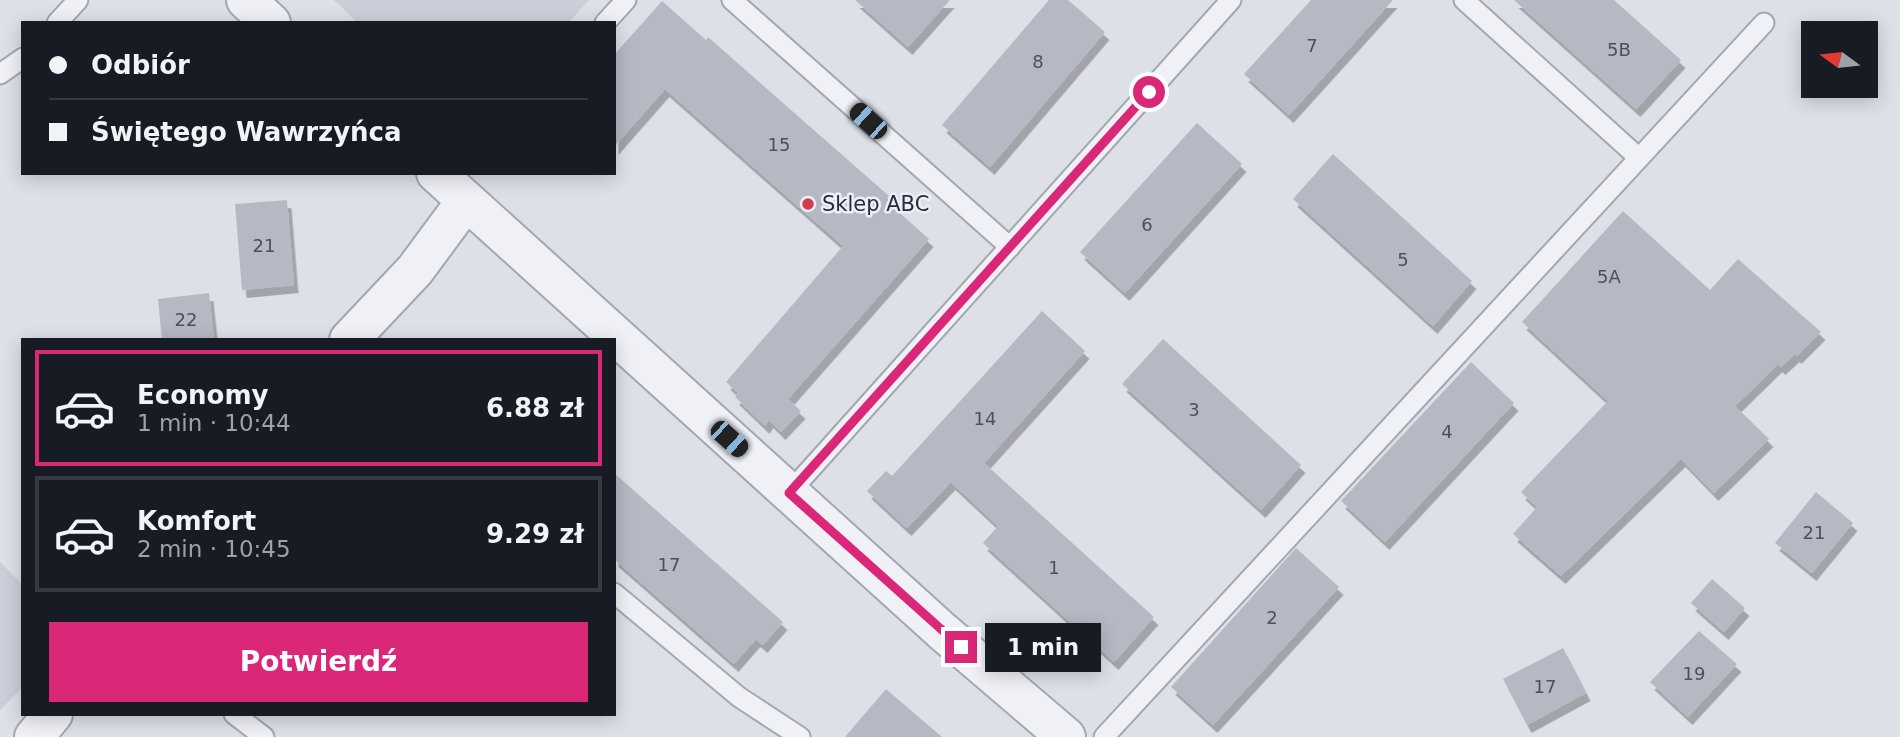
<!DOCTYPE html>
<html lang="pl">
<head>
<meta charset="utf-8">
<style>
	:root { --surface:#171b24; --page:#20242c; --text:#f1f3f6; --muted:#9ea1a6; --line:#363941; --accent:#db2777 }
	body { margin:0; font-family:"DejaVu Sans",sans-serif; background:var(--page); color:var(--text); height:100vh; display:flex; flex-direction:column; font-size:26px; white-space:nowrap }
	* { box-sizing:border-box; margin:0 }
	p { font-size:23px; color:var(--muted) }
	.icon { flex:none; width:38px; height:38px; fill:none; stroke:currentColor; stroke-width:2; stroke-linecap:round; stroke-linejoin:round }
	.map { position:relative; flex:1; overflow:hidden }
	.drawer { position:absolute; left:21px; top:338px; width:595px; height:378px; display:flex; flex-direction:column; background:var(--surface); border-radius:0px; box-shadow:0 4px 18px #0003 }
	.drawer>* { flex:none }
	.banner { position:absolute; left:21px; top:21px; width:595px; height:154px; border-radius:0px; box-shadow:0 4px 18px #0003; display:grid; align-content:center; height:154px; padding:0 28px; background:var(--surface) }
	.needle { width:46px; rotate:285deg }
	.controls { position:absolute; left:1801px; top:21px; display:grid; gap:14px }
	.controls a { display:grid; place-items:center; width:77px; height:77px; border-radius:0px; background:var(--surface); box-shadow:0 4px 18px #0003; font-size:35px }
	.end { position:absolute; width:32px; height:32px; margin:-16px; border:9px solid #db2777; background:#fff; box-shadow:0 0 0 4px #fff }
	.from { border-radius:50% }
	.bubble { position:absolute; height:49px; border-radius:0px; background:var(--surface); box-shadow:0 4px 18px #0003; font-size:23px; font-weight:800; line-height:49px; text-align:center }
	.car { position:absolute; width:21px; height:42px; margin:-21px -10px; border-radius:9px; box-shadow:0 0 5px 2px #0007; background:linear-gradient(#222 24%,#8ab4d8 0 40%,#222 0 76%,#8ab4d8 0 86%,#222 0) }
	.banner b { display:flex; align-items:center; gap:24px; height:66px; font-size:26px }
	.banner b+b { border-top:2px solid var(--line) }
	.banner i { width:18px; height:18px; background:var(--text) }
	ul { padding:12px 0 0; list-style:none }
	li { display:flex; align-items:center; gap:21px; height:116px; margin:0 14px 10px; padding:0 14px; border:4px solid var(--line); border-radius:0px }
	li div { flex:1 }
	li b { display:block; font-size:26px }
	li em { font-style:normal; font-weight:800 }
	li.on { border-color:var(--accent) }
	li>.icon { width:63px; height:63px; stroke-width:1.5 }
	.primary-button { display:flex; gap:14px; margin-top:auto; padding:14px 28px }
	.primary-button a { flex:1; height:80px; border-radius:0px; background:var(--accent); color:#fff; font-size:28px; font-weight:800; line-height:80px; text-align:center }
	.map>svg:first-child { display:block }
	.built { fill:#cbcfd9 }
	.building { fill:#b4b9c4; filter:url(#shadow) }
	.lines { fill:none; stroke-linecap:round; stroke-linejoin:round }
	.service-casing { stroke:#a2a7b1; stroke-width:23 }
	.minor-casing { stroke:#a2a7b1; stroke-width:42 }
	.tertiary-casing { stroke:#a2a7b1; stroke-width:42 }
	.service { stroke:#f0f1f6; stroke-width:19 }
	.minor { stroke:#f0f1f6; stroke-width:38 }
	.tertiary { stroke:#f0f1f6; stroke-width:38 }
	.route { stroke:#db2777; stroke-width:9 }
	.poi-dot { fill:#d13d4a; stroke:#eceff5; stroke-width:2.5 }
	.labels { text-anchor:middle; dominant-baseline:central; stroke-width:5; stroke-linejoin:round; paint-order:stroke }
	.number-label { font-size:18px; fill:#4a5060 }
	.poi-label { font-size:21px; fill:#262d3e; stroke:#eceff5; text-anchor:start }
</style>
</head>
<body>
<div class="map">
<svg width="1900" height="737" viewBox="0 0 1900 737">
	<defs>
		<filter id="shadow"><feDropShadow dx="4.5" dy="8" stdDeviation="0" flood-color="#0004"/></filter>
	</defs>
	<rect width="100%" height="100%" fill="#dde0e7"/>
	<g class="built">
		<polygon points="334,0 589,0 568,23 358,23"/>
		<polygon points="0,562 23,585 23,687 0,710"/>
	</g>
	<g class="building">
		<polygon points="855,0 950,0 908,47"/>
		<polygon points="1049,0 1068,0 1105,32 990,167 942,125"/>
		<polygon points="1311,0 1393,0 1289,115 1244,74"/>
		<polygon points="1514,0 1614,0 1681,60 1636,109"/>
		<polygon points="662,1 706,40 708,37 889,196 885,200 929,239 788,399 801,411 781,432 769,420 765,426 735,397 738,393 726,382 843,246 665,89 614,147 614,55"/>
		<polygon points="1197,123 1242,164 1125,293 1080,252"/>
		<polygon points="1333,154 1472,281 1433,326 1293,199"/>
		<polygon points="287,200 294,285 242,290 235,204"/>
		<polygon points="1623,211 1710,290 1738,259 1821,332 1797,356 1795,354 1781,367 1778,364 1735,406 1769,439 1714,493 1681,459 1561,576 1513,534 1537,507 1521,492 1608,401 1522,322"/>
		<polygon points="209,293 214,340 162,340 158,299"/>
		<polygon points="1042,311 1085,351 984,463 1154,617 1114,662 983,543 998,526 951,482 907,528 867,491 886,471 892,476"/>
		<polygon points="1163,339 1301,465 1261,510 1122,384"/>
		<polygon points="1471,362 1514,403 1385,542 1341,501"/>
		<polygon points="614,473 783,622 763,645 756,639 734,664 614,559"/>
		<polygon points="1816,492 1853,523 1812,573 1775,543"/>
		<polygon points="1296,548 1339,587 1213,725 1171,687"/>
		<polygon points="1712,579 1745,608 1724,632 1691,603"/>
		<polygon points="1699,631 1737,664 1688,717 1650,682"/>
		<polygon points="1563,648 1586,693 1527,725 1503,679"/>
		<polygon points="886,689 942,737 845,737"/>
	</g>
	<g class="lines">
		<defs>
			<g id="service">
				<polyline points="732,0 1010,247"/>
				<polyline points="1464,0 1639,158"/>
				<polyline points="57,23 78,0"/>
				<polyline points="605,23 626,0"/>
				<polyline points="0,74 23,58"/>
				<polyline points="789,493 1231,0"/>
				<polyline points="614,593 739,697 800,737"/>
				<polyline points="234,714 264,737"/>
				<polyline points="1104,737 1764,23"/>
			</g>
			<g id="minor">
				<polyline points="349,340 415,270 466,201"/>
				<polyline points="34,737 53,714"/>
			</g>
			<g id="tertiary">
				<polyline points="246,0 271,23"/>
				<polyline points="436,173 942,631 1066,737"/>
			</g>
		</defs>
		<use href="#service" class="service-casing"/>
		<use href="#minor" class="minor-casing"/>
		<use href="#tertiary" class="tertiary-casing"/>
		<use href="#service" class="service"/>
		<use href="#minor" class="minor"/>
		<use href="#tertiary" class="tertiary"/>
	</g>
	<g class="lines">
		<polyline class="route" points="961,647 789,493 1149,92"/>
	</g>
	<circle class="poi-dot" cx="808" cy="204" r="7"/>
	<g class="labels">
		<g class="number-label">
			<text x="1312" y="45">7</text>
			<text x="1619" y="49">5B</text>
			<text x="1038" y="61">8</text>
			<text x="779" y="144">15</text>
			<text x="1147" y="224">6</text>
			<text x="264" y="245">21</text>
			<text x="1403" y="259">5</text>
			<text x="1609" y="276">5A</text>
			<text x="186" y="319">22</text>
			<text x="1194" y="409">3</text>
			<text x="985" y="418">14</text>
			<text x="1447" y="431">4</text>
			<text x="1814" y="532">21</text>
			<text x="669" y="564">17</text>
			<text x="1054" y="567">1</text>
			<text x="1272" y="617">2</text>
			<text x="1694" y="673">19</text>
			<text x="1545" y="686">17</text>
		</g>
		<g class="poi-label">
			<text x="822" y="204">Sklep ABC</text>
		</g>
	</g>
</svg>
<div class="controls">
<a><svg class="needle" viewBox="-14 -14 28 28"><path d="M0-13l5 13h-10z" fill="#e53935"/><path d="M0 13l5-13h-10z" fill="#9ea1a6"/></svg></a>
</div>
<i class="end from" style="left:1149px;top:92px"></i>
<i class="end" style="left:961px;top:647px"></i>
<div class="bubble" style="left:985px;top:623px;width:116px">1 min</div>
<i class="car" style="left:868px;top:121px;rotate:312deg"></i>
<i class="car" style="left:729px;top:439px;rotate:132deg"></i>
<div class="banner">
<b><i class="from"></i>Odbiór</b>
<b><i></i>Świętego Wawrzyńca</b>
</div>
<section class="drawer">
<ul>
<li class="on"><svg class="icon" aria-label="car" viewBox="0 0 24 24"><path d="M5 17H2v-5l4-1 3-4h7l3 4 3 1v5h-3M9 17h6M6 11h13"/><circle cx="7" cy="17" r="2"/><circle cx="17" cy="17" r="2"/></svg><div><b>Economy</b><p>1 min · 10:44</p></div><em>6.88 zł</em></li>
<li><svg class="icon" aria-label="car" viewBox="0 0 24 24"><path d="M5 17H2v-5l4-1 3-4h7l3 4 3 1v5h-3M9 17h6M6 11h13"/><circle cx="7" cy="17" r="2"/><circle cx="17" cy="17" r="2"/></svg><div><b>Komfort</b><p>2 min · 10:45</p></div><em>9.29 zł</em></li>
</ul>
<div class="primary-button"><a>Potwierdź</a></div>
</section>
</div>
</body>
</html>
